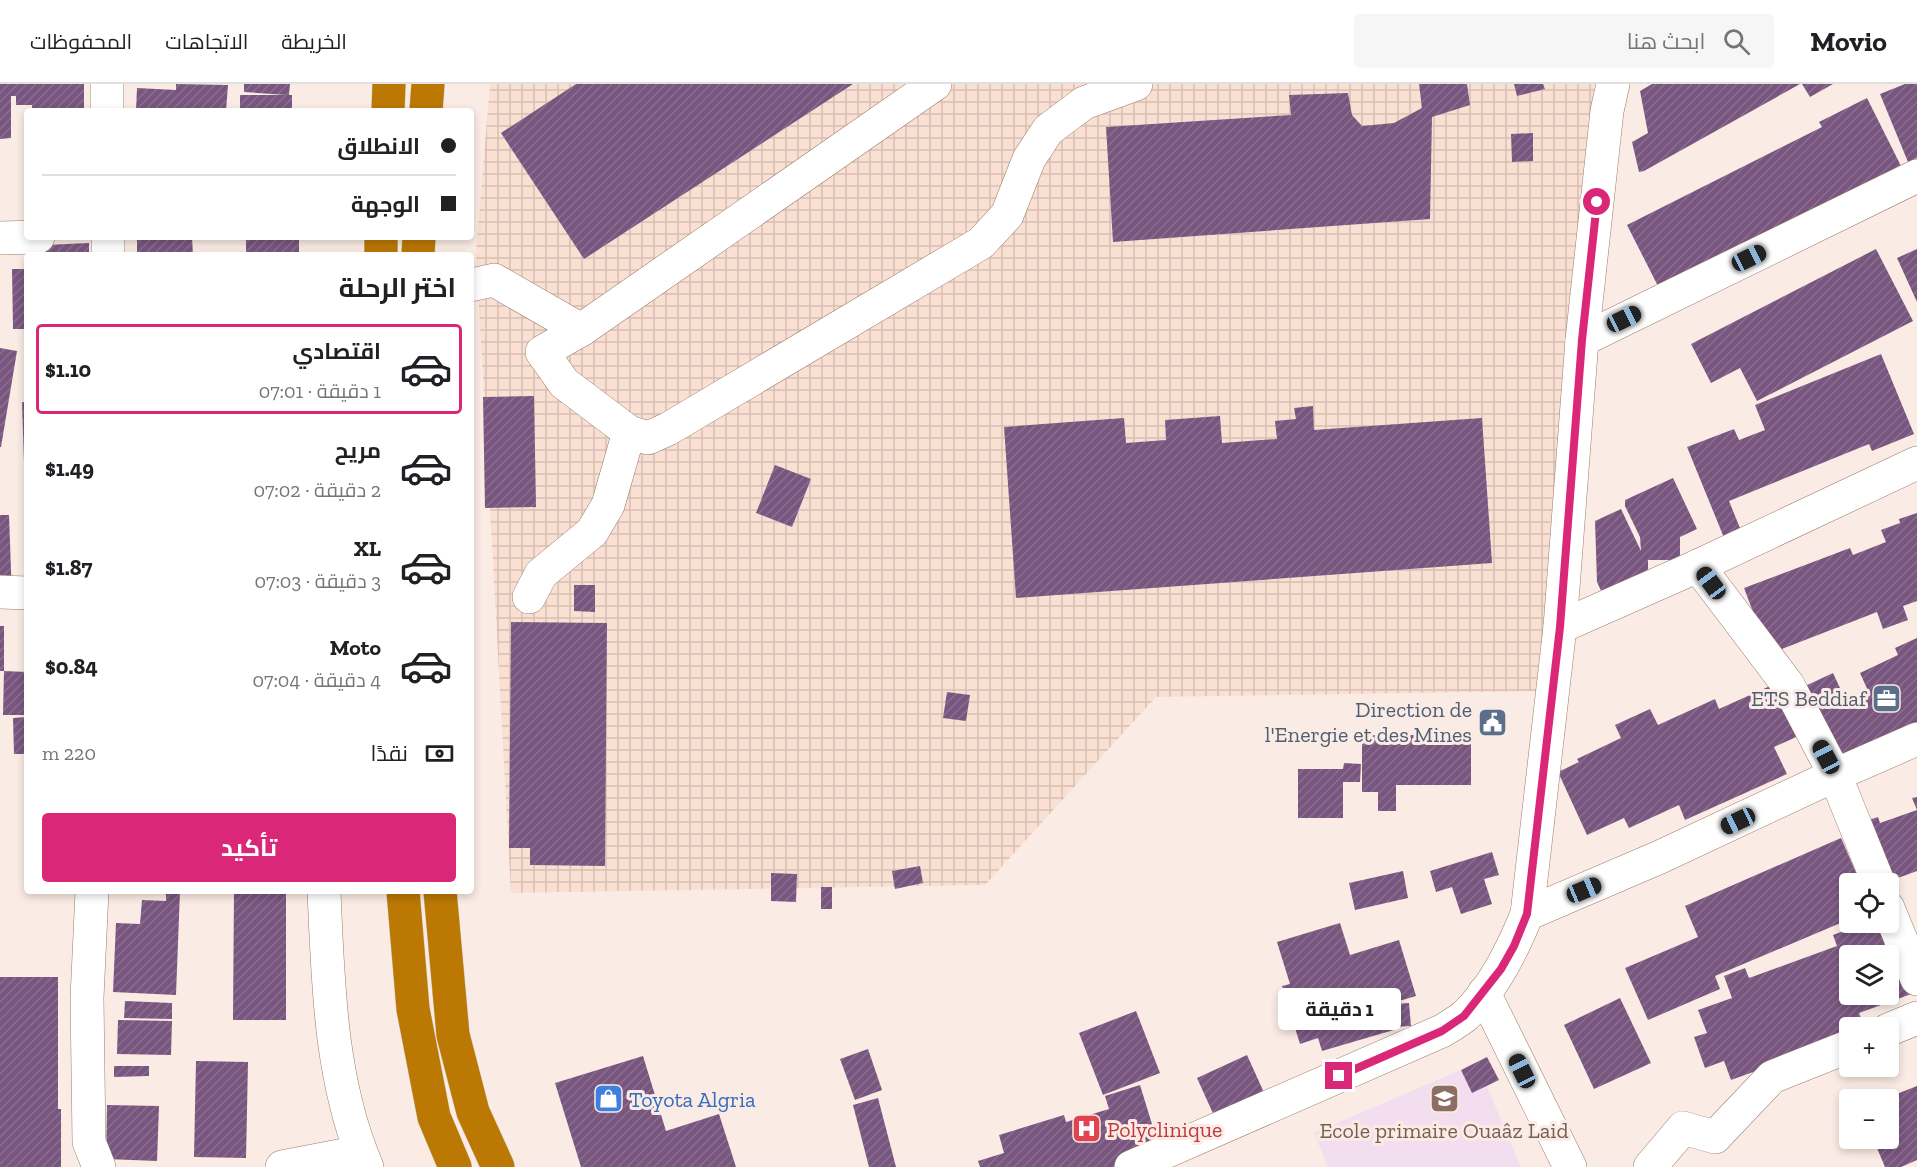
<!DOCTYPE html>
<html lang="ar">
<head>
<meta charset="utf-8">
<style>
	:root { --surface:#fff; --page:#f6f6f6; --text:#202124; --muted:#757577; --line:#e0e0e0; --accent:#db2777 }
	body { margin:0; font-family:"Zilla Slab",Cairo,serif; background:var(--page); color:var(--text); direction:rtl; height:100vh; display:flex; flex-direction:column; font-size:22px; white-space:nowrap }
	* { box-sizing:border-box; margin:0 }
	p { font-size:20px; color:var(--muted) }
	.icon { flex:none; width:33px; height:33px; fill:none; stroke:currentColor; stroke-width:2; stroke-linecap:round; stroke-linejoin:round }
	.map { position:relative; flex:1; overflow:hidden; direction:ltr }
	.panel { position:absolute; left:24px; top:168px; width:450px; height:642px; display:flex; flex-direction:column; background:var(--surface); border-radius:6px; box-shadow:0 3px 9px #0003; direction:rtl }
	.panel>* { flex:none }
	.guide { position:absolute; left:24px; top:24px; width:450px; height:132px; border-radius:6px; box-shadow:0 3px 9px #0003; direction:rtl; display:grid; align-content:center; height:132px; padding:0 18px; background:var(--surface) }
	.fabs { position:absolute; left:1839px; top:789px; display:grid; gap:12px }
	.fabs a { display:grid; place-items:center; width:60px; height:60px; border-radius:6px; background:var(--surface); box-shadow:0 3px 9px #0003; font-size:30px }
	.end { position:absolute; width:27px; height:27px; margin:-14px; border:8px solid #db2777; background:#fff; box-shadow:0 0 0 3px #fff }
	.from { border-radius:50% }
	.bubble { position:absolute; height:42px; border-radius:6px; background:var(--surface); box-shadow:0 3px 9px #0003; font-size:20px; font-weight:700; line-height:42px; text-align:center; direction:rtl }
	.car { position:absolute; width:18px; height:36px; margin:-18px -9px; border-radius:8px; box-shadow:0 0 4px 2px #0007; background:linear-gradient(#222 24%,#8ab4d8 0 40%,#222 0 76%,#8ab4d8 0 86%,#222 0) }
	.guide b { display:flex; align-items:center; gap:21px; height:57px; font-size:22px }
	.guide b+b { border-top:2px solid var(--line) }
	.guide i { width:15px; height:15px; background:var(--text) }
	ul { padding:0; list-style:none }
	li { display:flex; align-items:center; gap:18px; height:90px; margin:0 12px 9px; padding:0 6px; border:3px solid transparent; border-radius:6px }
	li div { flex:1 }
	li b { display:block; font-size:22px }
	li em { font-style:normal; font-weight:700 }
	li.on { border-color:var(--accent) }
	li>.icon { width:54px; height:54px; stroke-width:1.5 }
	h2 { padding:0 18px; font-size:27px; line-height:72px }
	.pay { display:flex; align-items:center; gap:15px; height:66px; padding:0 18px; font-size:22px }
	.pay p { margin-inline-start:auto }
	.primary-button { display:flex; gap:12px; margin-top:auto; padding:12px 18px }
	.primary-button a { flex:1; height:69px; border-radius:6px; background:var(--accent); color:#fff; font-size:24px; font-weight:700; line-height:69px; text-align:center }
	header { display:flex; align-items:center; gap:36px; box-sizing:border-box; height:84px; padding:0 30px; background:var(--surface); border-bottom:2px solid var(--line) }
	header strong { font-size:28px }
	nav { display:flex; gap:33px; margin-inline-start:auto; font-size:21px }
	.search { width:420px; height:54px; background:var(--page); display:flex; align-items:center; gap:15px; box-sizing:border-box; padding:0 21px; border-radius:6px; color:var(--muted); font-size:22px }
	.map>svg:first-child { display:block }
	.industrial { fill:url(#industrial-grid) }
	.education { fill:#f2deee }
	.building { fill:url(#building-hatch); fill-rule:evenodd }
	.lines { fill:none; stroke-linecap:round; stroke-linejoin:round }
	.minor-casing { stroke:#9c7c6a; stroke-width:34 }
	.highway-casing { stroke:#d0cdcc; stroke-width:34 }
	.minor { stroke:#fff; stroke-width:33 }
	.highway { stroke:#bb7803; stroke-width:33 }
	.route { stroke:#db2777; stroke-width:8 }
	.labels { text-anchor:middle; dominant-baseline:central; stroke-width:6; stroke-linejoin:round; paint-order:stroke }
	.service-label { font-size:22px; fill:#4e5e75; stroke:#faece4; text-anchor:end }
	.shop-label { font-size:22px; fill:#366cbe; stroke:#faece4; text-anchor:start }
	.health-label { font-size:22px; fill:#be3a42; stroke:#faece4; text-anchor:start }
	.education-label { font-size:22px; fill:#785e54; stroke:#faece4 }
</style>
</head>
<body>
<header>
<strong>Movio</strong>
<div class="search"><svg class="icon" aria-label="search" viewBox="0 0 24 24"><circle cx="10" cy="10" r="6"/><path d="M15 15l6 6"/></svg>ابحث هنا</div>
<nav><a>الخريطة</a><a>الاتجاهات</a><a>المحفوظات</a></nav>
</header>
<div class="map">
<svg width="1917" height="1083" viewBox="0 0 1917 1083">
	<defs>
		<pattern id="industrial-grid" width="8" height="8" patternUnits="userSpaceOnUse" patternTransform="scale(1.5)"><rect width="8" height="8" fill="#fae0d2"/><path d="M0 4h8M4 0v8" fill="none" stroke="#d6c0b4"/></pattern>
		<pattern id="building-hatch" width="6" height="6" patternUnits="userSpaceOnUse" patternTransform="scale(1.5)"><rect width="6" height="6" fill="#795680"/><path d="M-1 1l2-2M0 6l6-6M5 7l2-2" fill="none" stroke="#8a6f8e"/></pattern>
	</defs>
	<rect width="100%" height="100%" fill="#faece4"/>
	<polygon class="industrial" points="490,0 1595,0 1544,607 1156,613 985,801 511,809 476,167"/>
	<polygon class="education" points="1477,979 1521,1083 1328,1083 1314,1049"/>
	<g class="building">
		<polygon points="0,0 84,0 84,27 32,27 32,21 16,21 16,12 11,12 11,54 0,55"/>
		<polygon points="176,0 228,1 226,27 136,27 137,4 176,6"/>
		<polygon points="244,0 290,0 289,11 292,11 292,27 240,27 240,11 286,11 244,8"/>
		<polygon points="576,0 853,0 584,175 501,49"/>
		<polygon points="1419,0 1467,0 1470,21 1432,33 1430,135 1113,158 1106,43 1291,31 1289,11 1348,9 1352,31 1362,42 1394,39 1422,24"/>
		<polygon points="1514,0 1543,0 1545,5 1517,12"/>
		<polygon points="1652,0 1800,0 1644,87 1639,88 1632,58 1648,49 1640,7"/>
		<polygon points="1802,0 1833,0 1810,13"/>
		<polygon points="1905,0 1917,0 1917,74 1908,78 1880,10"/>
		<polygon points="1867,14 1901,82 1661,208 1627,141 1822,43 1819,38"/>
		<polygon points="1533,49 1533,77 1512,78 1511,50"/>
		<polygon points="137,153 192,153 193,171 137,171"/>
		<rect x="246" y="153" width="53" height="18"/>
		<polygon points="89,159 89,171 46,171 45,161"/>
		<polygon points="1876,165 1913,237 1757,317 1740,284 1711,299 1691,260"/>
		<polygon points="1917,165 1917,218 1897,174"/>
		<polygon points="12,185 27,185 27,245 13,245"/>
		<polygon points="0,264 17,267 1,363 0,363"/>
		<polygon points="1881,270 1914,350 1872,367 1869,360 1729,417 1744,454 1727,461 1687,363 1734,345 1739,356 1765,346 1755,321"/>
		<polygon points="534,312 536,423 485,424 483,313"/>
		<polygon points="22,318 27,318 27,408 25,408"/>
		<polygon points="1313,322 1314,346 1482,334 1492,479 1016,514 1004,343 1124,334 1126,359 1166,356 1165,336 1220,332 1222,359 1277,355 1275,337 1296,335 1294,324"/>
		<polygon points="775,381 811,395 792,443 756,429"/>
		<polygon points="1673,394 1697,445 1680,453 1680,472 1673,476 1648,476 1648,491 1602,509 1597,498 1595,437 1621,425 1641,467 1640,453 1625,422 1625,416"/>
		<polygon points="1917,429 1917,517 1903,522 1908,536 1883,545 1877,528 1769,570 1744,504 1850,464 1853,471 1886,458 1881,446 1900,439 1899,435"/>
		<polygon points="0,431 9,431 12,514 0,514"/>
		<polygon points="574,501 595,501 595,528 574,527"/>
		<polygon points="511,538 607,539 605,782 530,781 530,764 509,764"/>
		<rect x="0" y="542" width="4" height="45"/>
		<polygon points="1917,554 1917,642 1872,664 1869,658 1835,674 1801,604 1833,589 1847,619 1869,609 1860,589 1898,571 1895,564"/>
		<polygon points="4,587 27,588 27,631 3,631"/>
		<polygon points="1781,597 1805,649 1774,663 1787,690 1685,736 1679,721 1629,744 1624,734 1587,751 1558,688 1579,678 1577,675 1621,654 1615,641 1650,625 1658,641 1715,615 1719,625"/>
		<polygon points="947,608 970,611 966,637 943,634"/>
		<polygon points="27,633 27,670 14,670 13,634"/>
		<polygon points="1362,651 1471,651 1471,701 1396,701 1396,727 1378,727 1378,708 1362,708"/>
		<polygon points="1344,679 1361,680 1360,698 1343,698 1343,734 1298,734 1298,685 1343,685"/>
		<polygon points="1917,713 1917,787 1887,798 1866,737 1878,733 1880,739 1917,726 1912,714"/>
		<polygon points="1841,754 1861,800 1850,800 1850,835 1715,892 1720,905 1648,936 1625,884 1698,853 1685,822"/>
		<polygon points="1492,768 1499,791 1484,795 1492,820 1461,830 1452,803 1436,808 1430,787"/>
		<polygon points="920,782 923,799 895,805 892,787"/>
		<polygon points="1403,787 1408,814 1355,826 1349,799"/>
		<polygon points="771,789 797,790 796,818 771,817"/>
		<rect x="821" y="803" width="11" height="22"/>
		<polygon points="166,807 180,807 176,911 113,908 116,839 140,840 142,816 166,817"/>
		<polygon points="234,807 286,807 286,936 233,936"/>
		<path d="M 1868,838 L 1888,838 L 1914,909 L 1859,929 L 1865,944 L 1850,944 L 1850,953 L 1731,996 L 1724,977 L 1705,984 L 1694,953 L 1707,949 L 1698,926 L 1732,914 L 1724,892 L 1745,884 L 1749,894 L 1837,862 L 1833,851 ZM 1850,872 L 1888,872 L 1888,910 L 1850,910 Z"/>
		<polygon points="1340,839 1350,871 1399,856 1416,912 1389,920 1397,945 1322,967 1318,954 1300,960 1282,902 1290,900 1277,858"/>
		<polygon points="0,893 58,893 58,1025 61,1025 61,1083 0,1083"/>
		<polygon points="1620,914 1651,979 1594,1005 1564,941"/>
		<polygon points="125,917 172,919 172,935 124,934"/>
		<polygon points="1409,919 1411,942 1396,943 1395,920"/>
		<polygon points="1136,927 1160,989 1103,1011 1079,949"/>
		<polygon points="118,936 172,937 171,971 117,970"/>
		<polygon points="868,965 882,1006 855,1016 840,975"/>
		<polygon points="1247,971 1266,1013 1216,1036 1197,994"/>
		<polygon points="643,972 666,1047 719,1030 736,1083 581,1083 555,999"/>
		<polygon points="1487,973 1499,996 1472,1009 1461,986"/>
		<polygon points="196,977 248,978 246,1074 194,1073"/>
		<polygon points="114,982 149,982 149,992 114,993"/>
		<polygon points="1140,1001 1163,1076 1141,1083 980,1083 978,1077 1004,1069 999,1051 1064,1031 1066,1038 1109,1025 1105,1012"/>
		<polygon points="1917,1002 1917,1076 1901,1083 1885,1083 1874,1057 1861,1062 1858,1054 1888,1054 1888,1016 1884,1015"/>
		<polygon points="878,1014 896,1083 869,1083 853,1021"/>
		<polygon points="107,1021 159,1022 157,1077 106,1075"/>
	</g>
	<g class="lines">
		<defs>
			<g id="minor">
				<polyline points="107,0 107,27"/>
				<polyline points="108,153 108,171"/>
				<polyline points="0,154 38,153"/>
				<polyline points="471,201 494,196 581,246 542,268 564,299 629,348 648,354 668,345 981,159 1007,131 1029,75 1048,46 1084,19 1136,0"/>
				<polyline points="581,246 935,0"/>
				<polyline points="1582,256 1917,92"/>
				<polyline points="1698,482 1788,601 1835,691 1879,800"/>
				<polyline points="0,508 27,509"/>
				<polyline points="529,513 541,490 592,448 608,421 629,348"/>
				<polyline points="1560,543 1698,482 1917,379"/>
				<polyline points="92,807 87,914 89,1058 99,1083"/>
				<path d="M 324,807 C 328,899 330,997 367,1083"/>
				<polyline points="1888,824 1917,895"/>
				<polyline points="1527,830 1660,773 1835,691 1917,655"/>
				<polyline points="1484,909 1570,1083"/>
				<polyline points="1888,946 1917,934"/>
				<polyline points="282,1083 360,1068"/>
				<path d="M 1131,1083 L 1442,947 C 1450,942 1459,937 1466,931 C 1494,903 1512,867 1527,830 L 1560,543 L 1582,256 L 1607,27 L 1613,0"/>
				<polyline points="1650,1083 1683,1044 1715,1053 1772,993 1850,962"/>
			</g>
			<g id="highway">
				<polyline points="388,27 389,0"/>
				<polyline points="426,27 428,0"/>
				<polyline points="381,153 381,171"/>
				<polyline points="418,171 419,153"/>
				<polyline points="403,807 413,925 434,1033 455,1083"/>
				<polyline points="440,807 453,951 473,1028 498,1083"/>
			</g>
		</defs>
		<use href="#minor" class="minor-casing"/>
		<use href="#highway" class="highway-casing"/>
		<use href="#minor" class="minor"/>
		<use href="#highway" class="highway"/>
	</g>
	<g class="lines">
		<polyline class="route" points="1339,992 1442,947 1464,932 1501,885 1514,862 1527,830 1560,543 1582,256 1597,118"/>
	</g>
	<defs>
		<symbol id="office-square" viewBox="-11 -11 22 22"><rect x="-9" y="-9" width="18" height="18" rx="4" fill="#5c6f8a" stroke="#faece4"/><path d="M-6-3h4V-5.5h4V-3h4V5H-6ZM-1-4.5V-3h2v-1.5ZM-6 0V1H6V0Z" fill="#fff"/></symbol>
		<symbol id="civic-square" viewBox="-11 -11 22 22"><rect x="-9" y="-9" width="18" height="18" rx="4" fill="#5c6f8a" stroke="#faece4"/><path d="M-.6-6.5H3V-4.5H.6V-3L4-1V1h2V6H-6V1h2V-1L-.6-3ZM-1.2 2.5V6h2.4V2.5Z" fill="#fff"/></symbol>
		<symbol id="school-square" viewBox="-11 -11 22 22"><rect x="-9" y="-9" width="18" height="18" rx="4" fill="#8d6e63" stroke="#faece4"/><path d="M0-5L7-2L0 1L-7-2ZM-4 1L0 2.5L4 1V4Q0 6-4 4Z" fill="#fff"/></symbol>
		<symbol id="shop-square" viewBox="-11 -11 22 22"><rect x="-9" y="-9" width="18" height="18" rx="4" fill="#3f7fe0" stroke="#faece4"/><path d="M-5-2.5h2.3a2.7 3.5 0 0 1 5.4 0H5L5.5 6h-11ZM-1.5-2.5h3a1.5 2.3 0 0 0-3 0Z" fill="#fff"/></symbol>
		<symbol id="hospital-square" viewBox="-11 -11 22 22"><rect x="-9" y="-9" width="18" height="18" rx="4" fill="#e0444e" stroke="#faece4"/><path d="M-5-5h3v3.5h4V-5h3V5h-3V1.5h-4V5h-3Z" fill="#fff"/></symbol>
	</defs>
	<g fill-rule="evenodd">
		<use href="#office-square" x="1870" y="598" width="33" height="33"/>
		<use href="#civic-square" x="1476" y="622" width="33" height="33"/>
		<use href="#school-square" x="1428" y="998" width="33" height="33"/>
		<use href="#shop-square" x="592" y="998" width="33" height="33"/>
		<use href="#hospital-square" x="1070" y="1028" width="33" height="33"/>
	</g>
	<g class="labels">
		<g class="service-label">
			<text x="1866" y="614">ETS Beddiaf</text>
			<text x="1472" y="625">Direction de<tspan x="1472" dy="25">l'Energie et des Mines</tspan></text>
		</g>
		<g class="shop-label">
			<text x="629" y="1015">Toyota Algria</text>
		</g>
		<g class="health-label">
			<text x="1107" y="1045">Polyclinique</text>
		</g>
		<g class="education-label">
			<text x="1444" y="1046">Ecole primaire Ouaâz Laid</text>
		</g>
	</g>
</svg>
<div class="fabs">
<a><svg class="icon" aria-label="locate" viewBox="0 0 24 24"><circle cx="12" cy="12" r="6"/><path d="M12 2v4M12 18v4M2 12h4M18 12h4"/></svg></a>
<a><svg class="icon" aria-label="layers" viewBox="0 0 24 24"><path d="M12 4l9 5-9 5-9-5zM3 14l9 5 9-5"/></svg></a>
<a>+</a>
<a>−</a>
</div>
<i class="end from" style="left:1597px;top:118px"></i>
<i class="end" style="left:1339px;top:992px"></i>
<div class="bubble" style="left:1278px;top:904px;width:123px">1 دقيقة</div>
<i class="car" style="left:1749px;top:174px;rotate:64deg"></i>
<i class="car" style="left:1624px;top:235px;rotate:64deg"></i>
<i class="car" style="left:1711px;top:499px;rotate:323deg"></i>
<i class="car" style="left:1826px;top:673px;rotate:332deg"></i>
<i class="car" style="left:1738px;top:737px;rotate:245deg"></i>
<i class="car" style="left:1584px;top:806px;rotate:67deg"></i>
<i class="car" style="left:1522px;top:987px;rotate:334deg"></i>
<div class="guide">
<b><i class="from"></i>الانطلاق</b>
<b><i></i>الوجهة</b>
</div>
<section class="panel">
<h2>اختر الرحلة</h2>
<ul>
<li class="on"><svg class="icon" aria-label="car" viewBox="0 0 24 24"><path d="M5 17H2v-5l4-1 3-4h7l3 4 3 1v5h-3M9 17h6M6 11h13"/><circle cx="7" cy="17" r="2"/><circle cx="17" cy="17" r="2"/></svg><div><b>اقتصادي</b><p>1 دقيقة · 07:01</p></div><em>$1.10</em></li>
<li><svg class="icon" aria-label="car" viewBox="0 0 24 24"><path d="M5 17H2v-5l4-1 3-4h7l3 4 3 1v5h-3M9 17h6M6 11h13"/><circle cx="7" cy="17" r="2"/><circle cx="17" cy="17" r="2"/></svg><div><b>مريح</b><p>2 دقيقة · 07:02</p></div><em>$1.49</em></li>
<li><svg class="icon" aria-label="car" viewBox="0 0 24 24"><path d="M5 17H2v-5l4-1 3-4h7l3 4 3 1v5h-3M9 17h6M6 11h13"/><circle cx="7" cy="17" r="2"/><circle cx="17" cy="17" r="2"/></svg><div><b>XL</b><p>3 دقيقة · 07:03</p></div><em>$1.87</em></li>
<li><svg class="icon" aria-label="car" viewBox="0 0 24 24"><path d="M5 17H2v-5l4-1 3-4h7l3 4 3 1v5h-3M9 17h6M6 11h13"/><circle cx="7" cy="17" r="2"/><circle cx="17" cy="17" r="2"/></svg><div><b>Moto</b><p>4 دقيقة · 07:04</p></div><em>$0.84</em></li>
</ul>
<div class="pay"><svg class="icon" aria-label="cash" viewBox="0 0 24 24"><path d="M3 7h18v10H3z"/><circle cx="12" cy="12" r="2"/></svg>نقدًا<p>220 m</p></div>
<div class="primary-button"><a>تأكيد</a></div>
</section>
</div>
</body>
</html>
